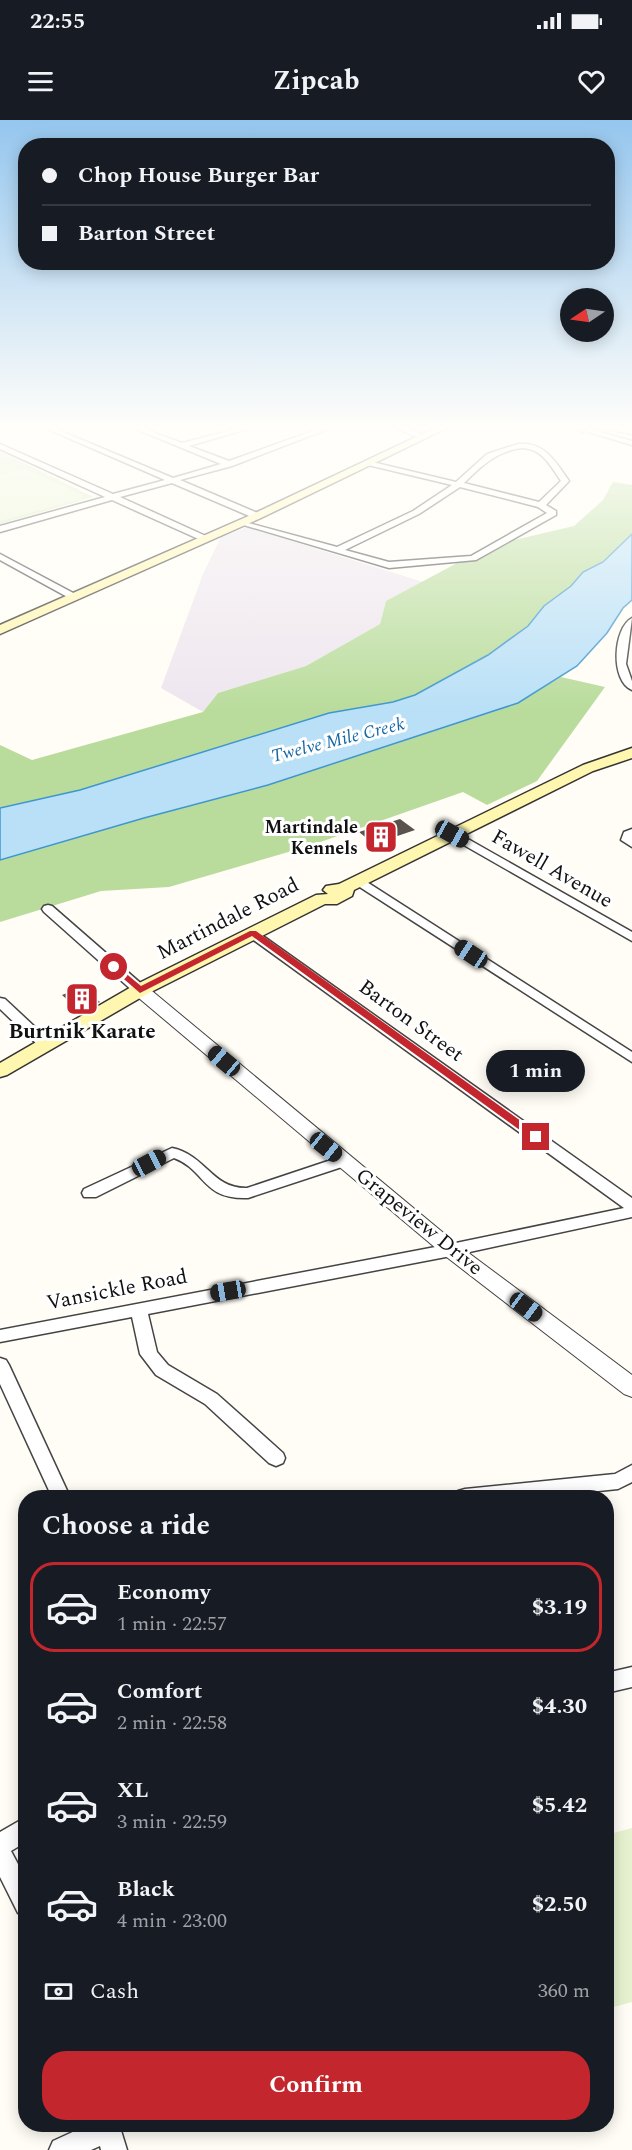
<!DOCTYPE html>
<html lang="en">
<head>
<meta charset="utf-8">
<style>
	:root { --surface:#171b24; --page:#242831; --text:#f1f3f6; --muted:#9ea1a6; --line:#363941; --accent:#c4262e }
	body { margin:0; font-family:Spectral,serif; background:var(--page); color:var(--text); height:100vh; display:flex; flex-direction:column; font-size:22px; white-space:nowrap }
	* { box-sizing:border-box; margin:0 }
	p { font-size:20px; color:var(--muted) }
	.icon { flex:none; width:33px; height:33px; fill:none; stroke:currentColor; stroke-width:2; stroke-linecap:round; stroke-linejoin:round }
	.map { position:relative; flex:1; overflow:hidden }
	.panel { position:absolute; left:18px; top:1370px; width:596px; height:642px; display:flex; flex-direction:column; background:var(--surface); border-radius:24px; box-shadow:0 3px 15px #0003 }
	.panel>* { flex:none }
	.hud { position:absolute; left:18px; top:18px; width:597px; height:132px; border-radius:24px; box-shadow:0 3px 15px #0003; display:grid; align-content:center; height:132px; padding:0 24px; background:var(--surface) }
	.needle { width:39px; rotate:257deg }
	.buttons { position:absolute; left:560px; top:168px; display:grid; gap:12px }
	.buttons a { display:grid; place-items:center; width:54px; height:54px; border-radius:50%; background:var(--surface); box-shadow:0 3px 15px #0003; font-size:30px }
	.end { position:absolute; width:27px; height:27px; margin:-14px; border:8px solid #c4262e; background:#fff; box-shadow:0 0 0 3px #fff }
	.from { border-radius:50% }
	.bubble { position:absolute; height:42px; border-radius:21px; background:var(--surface); box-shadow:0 3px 15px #0003; font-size:20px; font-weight:700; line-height:42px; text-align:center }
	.car { position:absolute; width:18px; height:36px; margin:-18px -9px; border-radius:8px; box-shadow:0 0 4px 2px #0007; background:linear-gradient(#222 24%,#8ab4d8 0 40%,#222 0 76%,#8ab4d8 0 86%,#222 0) }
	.hud b { display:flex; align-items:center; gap:21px; height:57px; font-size:22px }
	.hud b+b { border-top:2px solid var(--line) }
	.hud i { width:15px; height:15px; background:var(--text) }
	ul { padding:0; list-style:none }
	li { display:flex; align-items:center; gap:18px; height:90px; margin:0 12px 9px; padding:0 12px; border:3px solid transparent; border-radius:24px }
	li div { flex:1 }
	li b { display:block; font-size:22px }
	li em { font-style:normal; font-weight:700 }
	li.on { border-color:var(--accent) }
	li>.icon { width:54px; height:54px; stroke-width:1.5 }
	h2 { padding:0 24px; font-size:27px; line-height:72px }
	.pay { display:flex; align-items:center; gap:15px; height:66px; padding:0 24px; font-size:22px }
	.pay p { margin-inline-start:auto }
	.action { display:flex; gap:12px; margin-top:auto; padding:12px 24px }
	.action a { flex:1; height:69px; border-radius:24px; background:var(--accent); color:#fff; font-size:24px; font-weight:700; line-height:69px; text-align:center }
	.status { display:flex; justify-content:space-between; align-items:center; height:42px; padding:0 30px; background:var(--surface); direction:ltr }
	.status svg { height:16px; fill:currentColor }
	header { display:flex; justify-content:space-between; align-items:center; height:78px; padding:0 24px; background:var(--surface); font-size:27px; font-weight:700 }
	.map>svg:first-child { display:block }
	.industrial { fill:#eee6ef }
	.green { fill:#d5ebbd }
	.forest { fill:#b9dc9c }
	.pitch { fill:#e6f2cf }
	.water { fill:#b9e0f7; stroke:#3f96cf; stroke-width:1.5 }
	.building { fill:#5a524d }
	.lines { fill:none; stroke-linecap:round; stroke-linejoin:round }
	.minor-casing { stroke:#444; stroke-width:3 }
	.tertiary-casing { stroke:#444; stroke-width:2 }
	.secondary-casing { stroke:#333; stroke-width:3 }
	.minor { fill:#fff; fill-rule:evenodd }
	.tertiary { fill:#fff; fill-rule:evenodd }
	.secondary { fill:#fff6b0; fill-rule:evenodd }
	.route { fill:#c4262e }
	.labels { text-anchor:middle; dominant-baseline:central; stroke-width:6; stroke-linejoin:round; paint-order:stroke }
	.far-water-label { font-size:18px; font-style:italic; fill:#1768a6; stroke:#fff }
	.far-poi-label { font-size:18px; font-weight:bold; fill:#111; stroke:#fff; text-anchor:end }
	.street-label { font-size:21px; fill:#111; stroke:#fff }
	.poi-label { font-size:21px; font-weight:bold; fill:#111; stroke:#fff }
</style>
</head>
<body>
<div class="status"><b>22:55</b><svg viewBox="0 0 49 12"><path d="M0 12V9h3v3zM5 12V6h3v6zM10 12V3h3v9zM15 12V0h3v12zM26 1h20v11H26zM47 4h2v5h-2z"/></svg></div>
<header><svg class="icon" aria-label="menu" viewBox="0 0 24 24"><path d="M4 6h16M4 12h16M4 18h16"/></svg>Zipcab<svg class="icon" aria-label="heart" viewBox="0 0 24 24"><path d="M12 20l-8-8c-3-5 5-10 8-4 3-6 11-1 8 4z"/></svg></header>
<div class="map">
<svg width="632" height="2030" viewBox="0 0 632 2030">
	<rect width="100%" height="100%" fill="#fffdf5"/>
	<polygon class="industrial" points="247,407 423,462 386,481 380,504 306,546 218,573 203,592 161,568 203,454 221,417"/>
	<polygon class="green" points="0,331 93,377 0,404"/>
	<g class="forest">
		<polygon points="613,362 632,365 632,414 602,442 583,452 571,466 544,486 528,506 488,535 415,575 393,582 329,593 80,670 0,688 0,625 32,640 203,592 218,573 306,546 380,504 386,481 489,426 574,406 603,380"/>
		<polygon points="561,557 605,567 537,661 487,685 463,672 309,726 169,767 101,771 0,802 0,740 144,698 268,665 496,591 518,582"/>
	</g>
	<g class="pitch">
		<polygon points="25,349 83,375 81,379 0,401 0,355"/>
		<polygon points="632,1708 632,1882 606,1889 606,1715"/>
	</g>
	<polygon class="water" points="632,414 632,480 623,488 607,513 577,546 518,583 268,665 144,698 0,740 0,688 80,670 329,593 393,582 415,575 488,535 528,506 544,486 571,466 583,452 603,442"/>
	<g class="building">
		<polygon points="400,699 415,710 374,724 359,712"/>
		<polygon points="82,867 100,882 81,892 62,875"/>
	</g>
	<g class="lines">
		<defs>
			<g id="minor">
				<polygon points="43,307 51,307 173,358 221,344 131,307 139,307 182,323 244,307 254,307 189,326 229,341 324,307 333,307 232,346 180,360 260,394 260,398 254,398 172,363 120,377 208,417 208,421 205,422 112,380 0,412 0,406 105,377 0,329 0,324 113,374 165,360"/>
				<polygon points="394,307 403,307 428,317 421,319"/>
				<polygon points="572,307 582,307 632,321 632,325"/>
				<path d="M 518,324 C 545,322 555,341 569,361 L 546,385 L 556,391 L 556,395 L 476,440 L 389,448 L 237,403 L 241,401 L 337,427 L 413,391 L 452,365 L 368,345 L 368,341 L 456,362 L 487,334 ZM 523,328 C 543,329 551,347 561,361 L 539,382 L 464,363 C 481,346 498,330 523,328 ZM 460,367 L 538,387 L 547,393 L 471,436 L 389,442 L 345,430 L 419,394 Z"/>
				<polygon points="0,434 77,475 79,477 71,479 0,440"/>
				<path d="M 632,498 L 626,544 L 632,561 L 632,570 C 610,561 613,508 632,498 Z"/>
				<polygon points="632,709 632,727 621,720 624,712"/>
				<polygon points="452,710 632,812 632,821 448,716 448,712"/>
				<polygon points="359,757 632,932 632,942 355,764 353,761"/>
				<polygon points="48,785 52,786 145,867 147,870 145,873 135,873 44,792 42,789 44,786"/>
				<polygon points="253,809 632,1078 632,1097 451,1136 148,1194 157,1232 168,1245 217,1274 283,1333 285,1338 283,1343 276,1346 269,1343 205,1284 156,1255 140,1234 132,1197 0,1222 0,1210 451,1124 624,1088 248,816 247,813"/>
				<polygon points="0,878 5,879 51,922 53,925 51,928 41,928 0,889"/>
				<path d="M 172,1028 C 206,1035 212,1069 247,1068 L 343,1036 L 351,1041 L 348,1045 L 248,1078 C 202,1080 206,1050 174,1038 L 96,1077 L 84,1077 L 82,1073 L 84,1069 Z"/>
				<polygon points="0,1238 6,1240 9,1245 70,1377 52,1377 0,1264"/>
				<polygon points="632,1345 632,1362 618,1369 540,1377 456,1377 458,1371 465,1369 615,1354"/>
				<polygon points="632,1547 632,1567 606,1573 606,1553"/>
				<polygon points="26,1697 26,1722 11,1731 26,1759 26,1797 18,1793 0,1757 0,1712"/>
				<polygon points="90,2004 119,2004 127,2030 101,2030 100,2026 91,2030 49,2030 53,2021"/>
			</g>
			<polygon id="tertiary" points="140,865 146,866 458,1125 632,1255 632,1277 624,1274 444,1135 134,874 131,870 134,866"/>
			<g id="secondary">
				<polygon points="437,307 449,307 261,398 0,514 0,505 253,394"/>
				<polygon points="579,307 592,307 582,312 577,309"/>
				<polygon points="605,307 632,308 632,314 606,309"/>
				<polygon points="632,628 632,638 593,651 354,770 352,776 337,784 325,784 147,874 7,955 0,957 0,943 133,866 316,775 328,774 323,770 326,766 339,764 583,645"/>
			</g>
		</defs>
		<use href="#minor" class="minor-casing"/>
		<use href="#tertiary" class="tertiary-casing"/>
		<use href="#secondary" class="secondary-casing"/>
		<use href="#minor" class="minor"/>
		<use href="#tertiary" class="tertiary"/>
		<use href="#secondary" class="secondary"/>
	</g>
	<linearGradient id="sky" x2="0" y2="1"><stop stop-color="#95c6ee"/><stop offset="0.52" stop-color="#fffefa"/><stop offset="1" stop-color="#fffefa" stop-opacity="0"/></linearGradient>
	<rect width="632" height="591" fill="url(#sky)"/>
	<polygon class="route" points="250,811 256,811 539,1014 539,1019 532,1019 252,816 140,873 110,847 117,846 141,866"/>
	<defs>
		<symbol id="building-square" viewBox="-11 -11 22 22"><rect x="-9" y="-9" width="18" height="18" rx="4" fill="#c4262e" stroke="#fff"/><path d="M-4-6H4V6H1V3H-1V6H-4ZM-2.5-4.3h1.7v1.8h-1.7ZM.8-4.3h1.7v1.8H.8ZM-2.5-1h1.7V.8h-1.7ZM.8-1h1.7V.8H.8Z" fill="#fff"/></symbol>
	</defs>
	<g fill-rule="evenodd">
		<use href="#building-square" x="362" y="698" width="38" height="38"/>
		<use href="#building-square" x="63" y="860" width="38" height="38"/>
	</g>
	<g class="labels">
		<g class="far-water-label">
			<text transform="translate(338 620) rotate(-14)">Twelve Mile Creek</text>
		</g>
		<g class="far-poi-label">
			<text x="358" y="707">Martindale<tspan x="358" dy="21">Kennels</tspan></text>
		</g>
		<g class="street-label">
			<text transform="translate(552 749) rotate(30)">Fawell Avenue</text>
			<text transform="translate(228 799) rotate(-27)">Martindale Road</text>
			<text transform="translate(411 901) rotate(36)">Barton Street</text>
			<text transform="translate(419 1102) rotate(39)">Grapeview Drive</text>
			<text transform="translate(117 1170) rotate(-11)">Vansickle Road</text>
		</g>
		<g class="poi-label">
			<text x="82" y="912">Burtnik Karate</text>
		</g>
	</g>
</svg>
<div class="buttons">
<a><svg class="needle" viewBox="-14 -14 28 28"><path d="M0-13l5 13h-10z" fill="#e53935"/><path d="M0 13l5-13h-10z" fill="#9ea1a6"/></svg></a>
</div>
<i class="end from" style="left:114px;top:847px"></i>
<i class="end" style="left:536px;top:1017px"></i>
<div class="bubble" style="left:486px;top:930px;width:99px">1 min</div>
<i class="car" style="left:452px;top:714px;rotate:119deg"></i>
<i class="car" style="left:471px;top:834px;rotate:303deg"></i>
<i class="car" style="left:224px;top:941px;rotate:310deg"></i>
<i class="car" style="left:326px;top:1027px;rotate:129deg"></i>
<i class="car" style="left:149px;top:1043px;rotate:62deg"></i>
<i class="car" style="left:228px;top:1171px;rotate:260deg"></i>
<i class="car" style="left:526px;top:1187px;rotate:127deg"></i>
<div class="hud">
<b><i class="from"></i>Chop House Burger Bar</b>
<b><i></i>Barton Street</b>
</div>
<section class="panel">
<h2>Choose a ride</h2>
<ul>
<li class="on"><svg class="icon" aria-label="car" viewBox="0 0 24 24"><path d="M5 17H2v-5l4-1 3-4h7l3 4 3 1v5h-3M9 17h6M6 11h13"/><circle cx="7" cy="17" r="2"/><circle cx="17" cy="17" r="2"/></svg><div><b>Economy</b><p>1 min · 22:57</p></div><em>$3.19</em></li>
<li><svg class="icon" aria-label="car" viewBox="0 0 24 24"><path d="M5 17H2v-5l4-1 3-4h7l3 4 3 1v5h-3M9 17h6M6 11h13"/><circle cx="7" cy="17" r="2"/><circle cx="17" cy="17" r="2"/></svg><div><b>Comfort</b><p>2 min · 22:58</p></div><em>$4.30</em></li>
<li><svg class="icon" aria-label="car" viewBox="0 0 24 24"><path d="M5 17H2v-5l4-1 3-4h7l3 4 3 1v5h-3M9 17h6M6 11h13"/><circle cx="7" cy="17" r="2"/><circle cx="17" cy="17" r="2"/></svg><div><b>XL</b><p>3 min · 22:59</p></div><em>$5.42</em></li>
<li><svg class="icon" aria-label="car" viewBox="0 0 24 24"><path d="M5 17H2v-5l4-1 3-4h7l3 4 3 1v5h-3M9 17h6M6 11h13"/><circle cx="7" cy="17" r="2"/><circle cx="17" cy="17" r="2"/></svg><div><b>Black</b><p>4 min · 23:00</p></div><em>$2.50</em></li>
</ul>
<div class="pay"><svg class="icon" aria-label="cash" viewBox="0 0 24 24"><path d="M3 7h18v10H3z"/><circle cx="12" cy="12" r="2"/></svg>Cash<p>360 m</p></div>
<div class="action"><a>Confirm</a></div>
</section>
</div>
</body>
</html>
